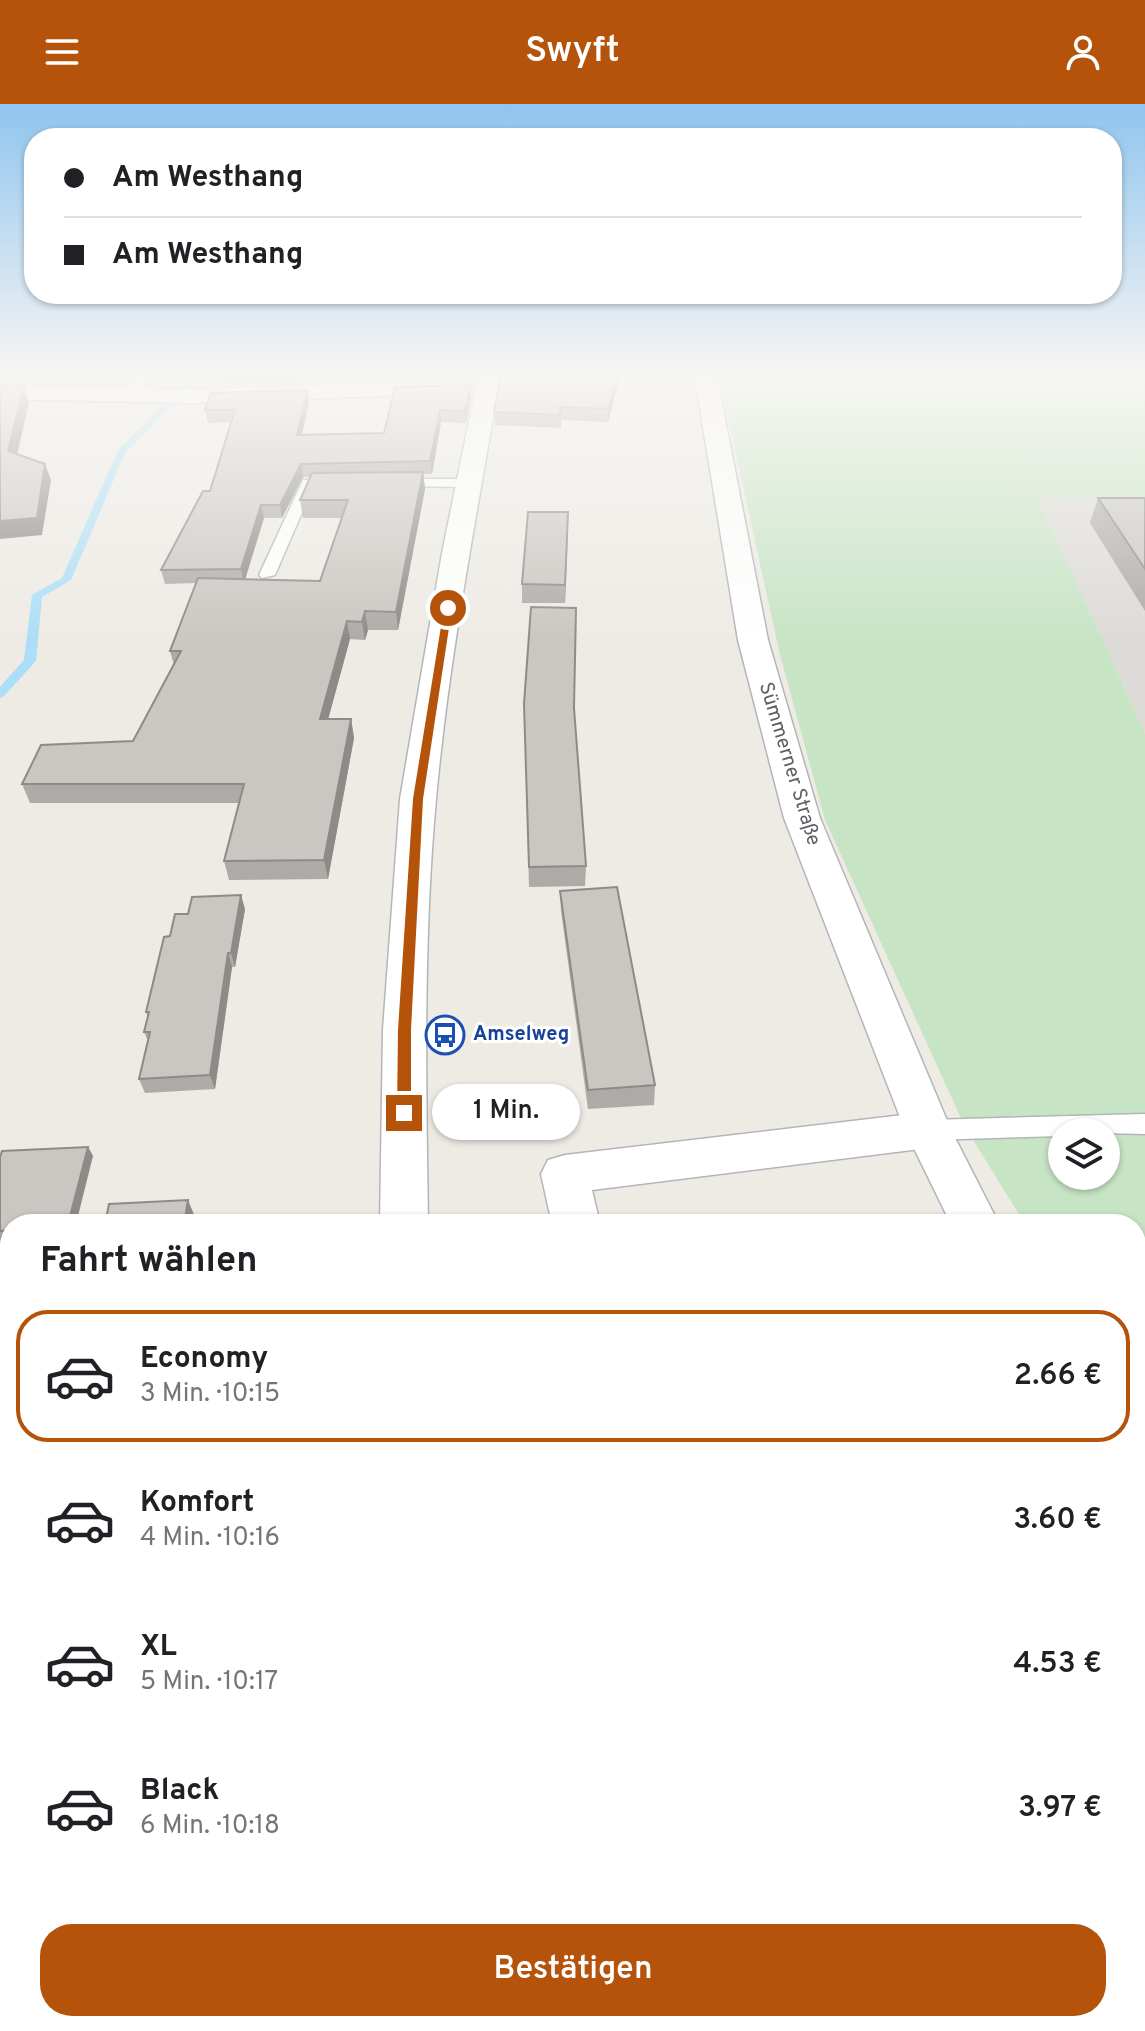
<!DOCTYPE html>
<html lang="de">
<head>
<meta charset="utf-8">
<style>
	:root { --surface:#fff; --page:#f6f6f6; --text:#202124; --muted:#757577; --line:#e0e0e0; --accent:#b45309 }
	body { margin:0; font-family:Overpass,sans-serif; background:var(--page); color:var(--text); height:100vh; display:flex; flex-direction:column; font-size:30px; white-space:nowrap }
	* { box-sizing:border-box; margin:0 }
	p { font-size:26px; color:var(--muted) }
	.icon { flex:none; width:44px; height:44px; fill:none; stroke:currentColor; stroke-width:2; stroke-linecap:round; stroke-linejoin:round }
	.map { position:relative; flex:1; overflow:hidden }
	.side { position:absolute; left:0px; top:1110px; width:1146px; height:818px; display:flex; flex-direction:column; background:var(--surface); border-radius:32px 32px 0 0; box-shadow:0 2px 6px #0004 }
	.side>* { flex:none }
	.hud { position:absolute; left:24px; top:24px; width:1098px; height:176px; border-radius:32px; box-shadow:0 2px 6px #0004; display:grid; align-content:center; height:176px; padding:0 40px; background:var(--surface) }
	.controls { position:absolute; left:1048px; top:1014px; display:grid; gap:16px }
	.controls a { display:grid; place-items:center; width:72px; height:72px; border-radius:50%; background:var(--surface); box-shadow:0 2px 6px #0004; font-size:40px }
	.end { position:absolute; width:36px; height:36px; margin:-18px; border:10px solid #b45309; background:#fff; box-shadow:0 0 0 4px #fff }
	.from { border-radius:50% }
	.bubble { position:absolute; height:56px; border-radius:28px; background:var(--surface); box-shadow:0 2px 6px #0004; font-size:26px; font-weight:600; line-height:56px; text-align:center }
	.hud b { display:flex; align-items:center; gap:28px; height:76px; font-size:30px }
	.hud b+b { border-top:2px solid var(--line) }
	.hud i { width:20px; height:20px; background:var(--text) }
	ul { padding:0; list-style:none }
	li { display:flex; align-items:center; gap:24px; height:132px; margin:0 16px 12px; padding:0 24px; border:4px solid transparent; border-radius:32px }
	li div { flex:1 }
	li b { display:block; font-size:30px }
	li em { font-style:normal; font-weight:600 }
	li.active { border-color:var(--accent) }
	li>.icon { width:72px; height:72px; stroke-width:1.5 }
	h2 { padding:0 40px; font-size:36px; line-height:96px }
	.button { display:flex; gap:16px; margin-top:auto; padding:16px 40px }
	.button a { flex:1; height:92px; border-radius:32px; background:var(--accent); color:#fff; font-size:32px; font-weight:600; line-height:92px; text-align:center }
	header { display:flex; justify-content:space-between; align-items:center; height:104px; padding:0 40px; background:var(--accent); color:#fff; font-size:36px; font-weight:600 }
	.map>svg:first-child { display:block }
	.industrial { fill:#dddbd8 }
	.green { fill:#c7e4c4; fill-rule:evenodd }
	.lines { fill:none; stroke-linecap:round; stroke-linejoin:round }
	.stream { fill:#abdef8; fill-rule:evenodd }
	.service-casing { stroke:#b3b6b9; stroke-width:3 }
	.minor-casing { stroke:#b3b6b9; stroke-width:3 }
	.secondary-casing { stroke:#b2b5b9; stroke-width:3 }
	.service { fill:#fff; fill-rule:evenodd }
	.minor { fill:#fff; fill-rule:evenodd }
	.secondary { fill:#fff; fill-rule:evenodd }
	.wall { fill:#aeaaa7; fill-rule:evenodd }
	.shaded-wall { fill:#8d8b88 }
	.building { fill:#cac6c2; stroke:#8d8b88; stroke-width:2 }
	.route { fill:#b45309 }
	.labels { text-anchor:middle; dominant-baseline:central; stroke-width:6; stroke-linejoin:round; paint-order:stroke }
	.street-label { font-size:20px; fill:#5d6165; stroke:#fff }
	.transit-label { font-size:20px; font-weight:bold; fill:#164399; stroke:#fff; text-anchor:start }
</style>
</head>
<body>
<header><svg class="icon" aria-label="menu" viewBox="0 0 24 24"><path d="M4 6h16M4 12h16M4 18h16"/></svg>Swyft<svg class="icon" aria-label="person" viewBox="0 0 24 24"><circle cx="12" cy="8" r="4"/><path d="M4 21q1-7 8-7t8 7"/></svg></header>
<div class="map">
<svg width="1145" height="1927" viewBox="0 0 1145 1927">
	<rect width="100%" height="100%" fill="#eeebe5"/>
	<polygon class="industrial" points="1038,394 1145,394 1145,629"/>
	<path class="green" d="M 718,268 L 1145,268 L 1145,394 L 1038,394 L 1145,629 L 1145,1313 L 1136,1298 L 1136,1120 L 1025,1120 L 965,1023 L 825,716 L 780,551 ZM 1062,1028 L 1106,1028 L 1106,1072 L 1062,1072 Z"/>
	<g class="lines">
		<polygon class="stream" points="196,268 204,268 125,349 71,476 42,493 36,557 4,592 0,594 0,583 24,556 32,491 62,474 118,346"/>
		<defs>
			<g id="service">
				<polygon points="142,268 154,268 136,293 128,293 126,290"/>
				<polygon points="392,375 469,375 476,379 469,383 387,382 387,376"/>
				<polygon points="303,376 339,375 346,379 339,383 313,383 275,471 262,474 259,471"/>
				<polygon points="1145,1010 1145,1030 1062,1028 1062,1032 928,1036 919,1033 915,1026 919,1019 928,1016"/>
			</g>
			<g id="minor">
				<path d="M 479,268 L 501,268 C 477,409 449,552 436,695 C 423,836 426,979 428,1120 L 380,1120 L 383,926 L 400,695 L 442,449 Z"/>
				<polygon points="453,277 464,284 461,289 194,299 0,295 0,281 194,285"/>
				<polygon points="928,1008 944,1013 951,1026 944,1039 928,1044 592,1086 600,1120 552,1120 541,1070 548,1056 565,1051"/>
				<rect x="368" y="1918" width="74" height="9"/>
				<polygon points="752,1918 826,1918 829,1927 755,1927"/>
			</g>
			<g id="secondary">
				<polygon points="694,268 716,268 768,536 820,714 951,1026 999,1120 951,1120 905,1026 784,714 738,536"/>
				<polygon points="1136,1399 1145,1402 1145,1474 1136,1470"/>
			</g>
		</defs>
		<use href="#service" class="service-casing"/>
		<use href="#minor" class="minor-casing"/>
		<use href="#secondary" class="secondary-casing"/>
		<use href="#service" class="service"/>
		<use href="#minor" class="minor"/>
		<use href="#secondary" class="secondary"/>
	</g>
	<g class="wall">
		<polygon points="0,268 140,268 133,275 0,279"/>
		<polygon points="150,268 316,268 314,279 220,281 220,277 152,276"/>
		<polygon points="400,268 478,268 475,274 401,276"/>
		<polygon points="501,268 621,268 608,318 561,316 561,324 495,321 494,308"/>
		<path d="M 471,293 L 466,319 L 441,318 L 432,370 L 423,370 L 425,385 L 398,526 L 368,526 L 365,536 L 350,535 L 328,615 L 351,615 L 354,634 L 328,775 L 229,776 L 224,757 L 239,699 L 30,699 L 22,680 L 133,637 L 174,561 L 170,547 L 196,479 L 165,480 L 161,466 L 210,387 L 231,318 L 208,319 L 205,306 L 309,298 L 302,330 L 384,329 ZM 303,373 L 311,373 L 300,396 L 303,414 L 342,414 L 320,477 L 245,475 L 264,414 L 282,414 Z"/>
		<polygon points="1098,394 1145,394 1145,507 1090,419"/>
		<polygon points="568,408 565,499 522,499 522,480"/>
		<polygon points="524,600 574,608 586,762 585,782 529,783"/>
		<polygon points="560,787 655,981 654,1001 588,1005 561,807"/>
		<polygon points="245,805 235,863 232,863 215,985 145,989 139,975 148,937 144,928 148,914 146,908"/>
		<polygon points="88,1043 93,1052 10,1120 10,1136 0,1137 0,1053"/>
		<polygon points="10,1542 10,1579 0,1577 0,1543"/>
		<polygon points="926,1918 1079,1918 1085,1927 932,1927"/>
	</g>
	<g class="shaded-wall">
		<polygon points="131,268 140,268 133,275"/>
		<polygon points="312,268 316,268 314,279"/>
		<polygon points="619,268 621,268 621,269 608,318 608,305"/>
		<polygon points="471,281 471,293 466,319 465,307"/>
		<polygon points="24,283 29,299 14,364 8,347"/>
		<polygon points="308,286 309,298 299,343 297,331"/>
		<polygon points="440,306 441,318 432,370 430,357"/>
		<polygon points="45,360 51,376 42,431 0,435 0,417"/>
		<polygon points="301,360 303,373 282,414 280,401"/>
		<polygon points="423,368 425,385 398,526 396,508"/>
		<polygon points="261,401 264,414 244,479 241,465"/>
		<polygon points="568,408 568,426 565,499 565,481"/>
		<polygon points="365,507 368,526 365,536 362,518"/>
		<polygon points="347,517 350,535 323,634 320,615"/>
		<polygon points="351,615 354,634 328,775 324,756"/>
		<polygon points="241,791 245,805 235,863 231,849"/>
		<polygon points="228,849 232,863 215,985 210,971"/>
		<polygon points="88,1043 93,1052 76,1120 68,1120"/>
		<polygon points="188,1096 195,1113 194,1120 184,1120"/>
		<polygon points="106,1918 121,1918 120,1927 105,1927"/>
	</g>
	<g class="building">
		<polygon points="501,268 619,268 608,305 560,303 560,311 494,308"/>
		<polygon points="471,281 465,307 440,306 430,357 301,360 280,401 261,401 241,465 161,466 203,387 210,387 235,306 205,306 211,289 308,286 297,331 384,329 395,283"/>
		<polygon points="0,282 24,283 8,347 45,360 37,414 0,417"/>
		<polygon points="423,368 396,508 365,507 362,518 347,517 320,615 351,615 324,756 224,757 244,680 22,680 41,641 133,637 181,547 170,547 198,474 320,477 348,396 300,396 312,369"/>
		<polygon points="1098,394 1145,394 1145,465"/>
		<polygon points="528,408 568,408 565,481 522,480"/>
		<polygon points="531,503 576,504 574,604 586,762 529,763 524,600"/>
		<polygon points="617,783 655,981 588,986 560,787"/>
		<polygon points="241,791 231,849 228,849 210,971 139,975 150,928 144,928 149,908 146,908 164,833 170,832 175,810 188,810 192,793"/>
		<polygon points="88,1043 68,1120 10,1120 10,1126 0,1127 0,1053 2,1047"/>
		<polygon points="188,1096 184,1120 105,1120 109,1100"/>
		<polygon points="10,1542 10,1572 0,1570 0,1543"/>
		<polygon points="10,1795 10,1918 106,1918 105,1927 0,1927 0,1862"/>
		<polygon points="939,1918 1079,1918 1085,1927 945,1927"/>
	</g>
	<linearGradient id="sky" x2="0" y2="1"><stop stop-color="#8fc5ee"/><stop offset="0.5" stop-color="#f7f6f3"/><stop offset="1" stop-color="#f7f6f3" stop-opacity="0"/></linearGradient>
	<rect width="1145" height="538" fill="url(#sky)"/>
	<polygon class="route" points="448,502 452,504 423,695 411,926 411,1009 404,1014 397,1009 398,926 413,695 444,504"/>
	<defs>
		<symbol id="bus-ring" viewBox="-11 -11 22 22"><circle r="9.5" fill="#fff" stroke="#1a4fb4" stroke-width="1.5"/><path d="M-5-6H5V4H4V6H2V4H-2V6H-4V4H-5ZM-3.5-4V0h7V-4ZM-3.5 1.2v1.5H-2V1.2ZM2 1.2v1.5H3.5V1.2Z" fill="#1a4fb4"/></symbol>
	</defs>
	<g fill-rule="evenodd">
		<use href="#bus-ring" x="423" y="909" width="44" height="44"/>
	</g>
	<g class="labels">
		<g class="street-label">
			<text transform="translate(789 660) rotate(73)">Sümmerner Straße</text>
		</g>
		<g class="transit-label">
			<text x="473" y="931">Amselweg</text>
		</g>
	</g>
</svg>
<div class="controls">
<a><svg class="icon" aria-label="layers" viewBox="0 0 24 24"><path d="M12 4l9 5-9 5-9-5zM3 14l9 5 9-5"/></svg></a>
</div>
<i class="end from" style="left:448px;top:504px"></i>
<i class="end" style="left:404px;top:1009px"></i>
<div class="bubble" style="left:432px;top:980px;width:148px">1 Min.</div>
<div class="hud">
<b><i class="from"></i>Am Westhang</b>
<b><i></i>Am Westhang</b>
</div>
<section class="side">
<h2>Fahrt wählen</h2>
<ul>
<li class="active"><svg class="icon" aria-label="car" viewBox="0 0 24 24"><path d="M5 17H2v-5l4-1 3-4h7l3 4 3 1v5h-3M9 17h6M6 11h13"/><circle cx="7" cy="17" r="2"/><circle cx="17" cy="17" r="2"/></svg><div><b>Economy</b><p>3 Min. · 10:15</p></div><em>2.66 €</em></li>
<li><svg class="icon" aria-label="car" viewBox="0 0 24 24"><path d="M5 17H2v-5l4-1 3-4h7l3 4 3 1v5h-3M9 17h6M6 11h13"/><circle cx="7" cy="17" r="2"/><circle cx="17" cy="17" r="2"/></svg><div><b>Komfort</b><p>4 Min. · 10:16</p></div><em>3.60 €</em></li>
<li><svg class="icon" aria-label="car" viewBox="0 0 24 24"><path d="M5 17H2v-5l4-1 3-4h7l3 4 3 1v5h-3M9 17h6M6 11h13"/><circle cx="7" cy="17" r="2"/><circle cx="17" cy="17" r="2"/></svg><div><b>XL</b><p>5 Min. · 10:17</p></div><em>4.53 €</em></li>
<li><svg class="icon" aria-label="car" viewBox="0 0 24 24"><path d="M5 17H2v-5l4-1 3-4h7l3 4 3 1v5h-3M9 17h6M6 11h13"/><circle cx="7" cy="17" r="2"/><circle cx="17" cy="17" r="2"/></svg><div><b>Black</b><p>6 Min. · 10:18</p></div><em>3.97 €</em></li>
</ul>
<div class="button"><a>Bestätigen</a></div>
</section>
</div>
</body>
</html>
